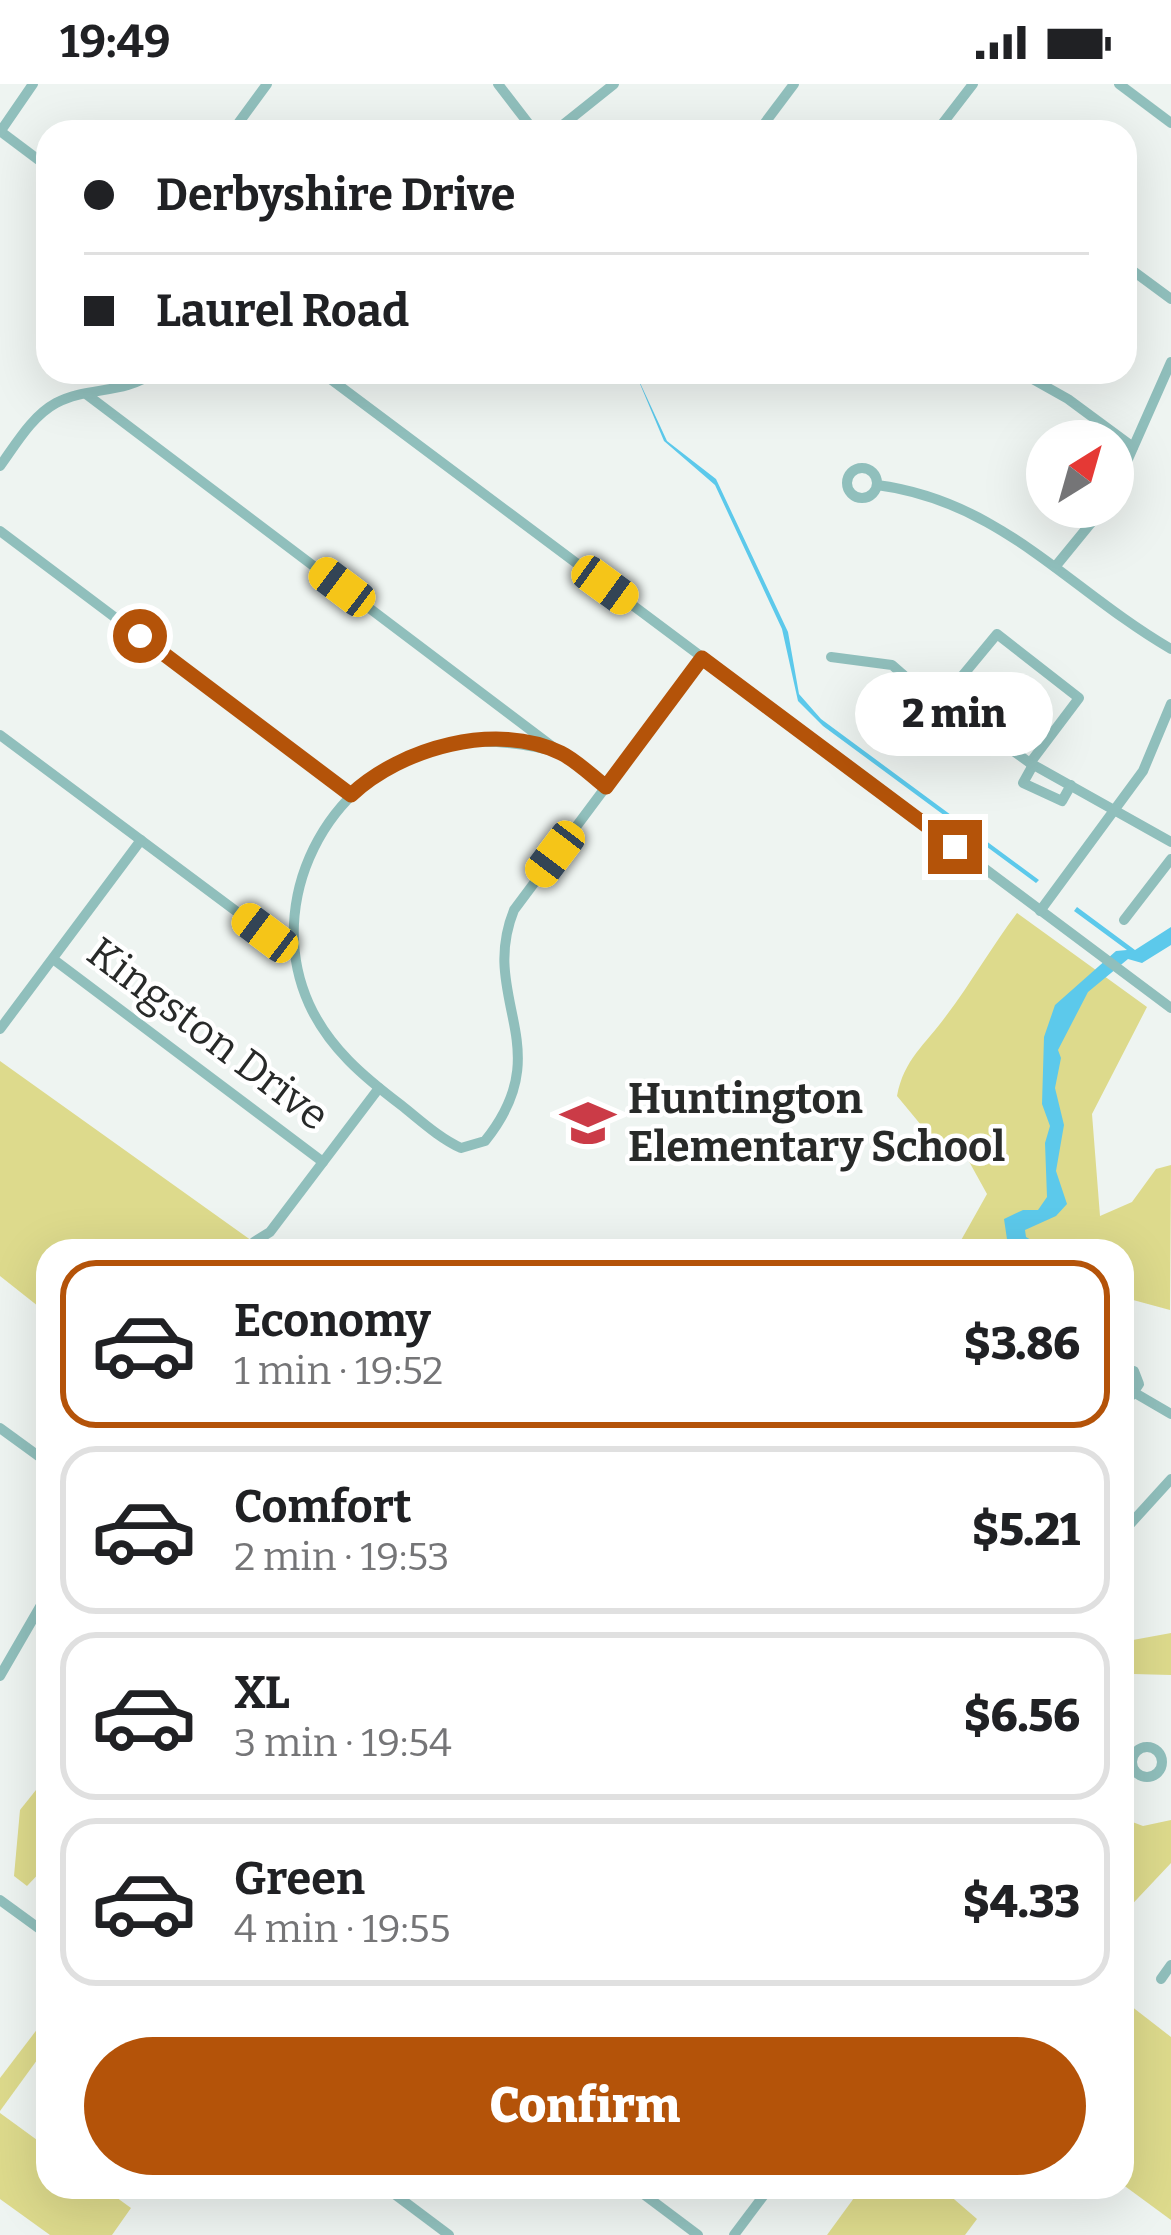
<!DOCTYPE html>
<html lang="en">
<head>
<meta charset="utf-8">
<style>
	:root { --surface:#fff; --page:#f6f6f6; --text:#202124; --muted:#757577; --line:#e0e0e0; --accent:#b45309 }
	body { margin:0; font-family:Bitter,serif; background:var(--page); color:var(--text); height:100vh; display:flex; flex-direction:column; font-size:45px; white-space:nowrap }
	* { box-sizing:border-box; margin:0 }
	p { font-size:39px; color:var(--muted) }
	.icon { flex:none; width:66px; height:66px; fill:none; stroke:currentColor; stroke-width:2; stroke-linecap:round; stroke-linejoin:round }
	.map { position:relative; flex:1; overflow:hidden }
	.sheet { position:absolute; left:36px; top:1155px; width:1098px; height:960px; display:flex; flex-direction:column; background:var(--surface); border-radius:36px; box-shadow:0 12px 48px #0002 }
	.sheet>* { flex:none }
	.guide { position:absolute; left:36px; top:36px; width:1101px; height:264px; border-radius:36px; box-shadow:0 12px 48px #0002; display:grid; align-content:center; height:264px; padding:0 48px; background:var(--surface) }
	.needle { width:78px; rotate:37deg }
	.fabs { position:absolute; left:1026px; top:336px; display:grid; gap:24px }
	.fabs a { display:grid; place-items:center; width:108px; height:108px; border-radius:50%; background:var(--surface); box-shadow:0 12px 48px #0002; font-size:60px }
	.end { position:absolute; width:54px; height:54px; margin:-27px; border:15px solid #b45309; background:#fff; box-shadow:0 0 0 6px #fff }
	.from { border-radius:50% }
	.bubble { position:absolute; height:84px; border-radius:42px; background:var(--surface); box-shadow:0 12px 48px #0002; font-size:39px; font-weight:800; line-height:84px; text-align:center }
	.car { position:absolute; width:36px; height:72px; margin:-36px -18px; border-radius:15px; box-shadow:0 0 9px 3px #0007; background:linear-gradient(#f5c518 24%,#345 0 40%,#f5c518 0 76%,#345 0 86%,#f5c518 0) }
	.guide b { display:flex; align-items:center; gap:42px; height:114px; font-size:45px }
	.guide b+b { border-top:3px solid var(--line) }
	.guide i { width:30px; height:30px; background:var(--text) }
	ul { padding:21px 0 0; list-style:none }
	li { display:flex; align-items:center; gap:36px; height:168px; margin:0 24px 18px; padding:0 24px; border:6px solid var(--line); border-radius:36px }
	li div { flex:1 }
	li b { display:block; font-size:45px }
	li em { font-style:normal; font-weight:800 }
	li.active { border-color:var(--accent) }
	li>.icon { width:108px; height:108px; stroke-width:1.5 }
	.action { display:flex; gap:24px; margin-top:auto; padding:24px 48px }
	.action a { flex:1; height:138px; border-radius:72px; background:var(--accent); color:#fff; font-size:48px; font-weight:800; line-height:138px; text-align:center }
	.status { display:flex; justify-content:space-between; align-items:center; height:84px; padding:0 60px; background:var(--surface); direction:ltr }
	.status svg { height:33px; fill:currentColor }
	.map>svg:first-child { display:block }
	.green { fill:#ddda8c }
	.water { fill:#5cc9eb }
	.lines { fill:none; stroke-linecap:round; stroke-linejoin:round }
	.minor { stroke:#90bfbc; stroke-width:10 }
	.route { stroke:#b45309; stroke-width:15 }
	.labels { text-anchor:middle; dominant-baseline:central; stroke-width:9; stroke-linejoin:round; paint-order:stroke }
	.street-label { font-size:42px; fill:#282a29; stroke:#fff }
	.poi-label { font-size:42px; font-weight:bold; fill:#282a29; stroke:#fff; text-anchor:start }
</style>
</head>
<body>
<div class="status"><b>19:49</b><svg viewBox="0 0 49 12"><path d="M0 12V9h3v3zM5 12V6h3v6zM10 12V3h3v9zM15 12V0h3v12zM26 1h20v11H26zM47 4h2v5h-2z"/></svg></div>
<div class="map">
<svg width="1171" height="2151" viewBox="0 0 1171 2151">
	<rect width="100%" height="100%" fill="#eef4f1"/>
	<g class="green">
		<path d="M 1017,829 L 1147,923 L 1092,1030 L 1100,1132 L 1132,1118 L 1156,1085 L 1171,1081 L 1170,1226 L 1122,1213 L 1122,1167 L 955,1167 L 987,1110 L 966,1072 L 926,1047 L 897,1012 C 904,975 925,961 946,932 C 971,899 992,862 1017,829 Z"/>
		<polygon points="0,977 266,1167 48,1167 48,1230 0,1192"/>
		<polygon points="1171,1549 1171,1591 1133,1590 1122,1597 1122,1558"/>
		<polygon points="48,1691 48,1780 27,1802 14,1792 20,1726"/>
		<polygon points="1122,1734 1143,1742 1171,1736 1171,1779 1122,1831"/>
		<polygon points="1122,1915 1171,1953 1171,2136 1122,2100"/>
		<polygon points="48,1931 48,1961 0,2027 0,1994"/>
		<polygon points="0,2029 48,2064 48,2103 102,2103 131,2124 112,2151 50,2151 0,2115"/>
		<polygon points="862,2103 940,2103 977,2135 965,2151 827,2151"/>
	</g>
	<g class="water">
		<polygon points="635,288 667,357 716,395 788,548 799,610 821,635 1039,796 1036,799 823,642 798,617 782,545 715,401 664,357"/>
		<polygon points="1077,823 1135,866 1171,843 1171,861 1142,879 1128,875 1088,908 1058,966 1061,974 1055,1004 1064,1041 1056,1087 1067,1120 1056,1132 1025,1146 1026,1153 1050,1167 1008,1162 1004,1135 1023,1126 1038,1126 1047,1113 1045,1059 1050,1042 1042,1020 1044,953 1055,921 1116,867 1127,866 1074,827"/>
	</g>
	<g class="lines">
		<g class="minor">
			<polyline points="498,0 535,48"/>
			<polyline points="1119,0 1171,39"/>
			<polyline points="0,47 48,83"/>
			<polyline points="0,48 33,0"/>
			<polyline points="247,48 237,41 267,0"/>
			<polyline points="554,48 614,0"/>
			<polyline points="758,48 794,0"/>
			<polyline points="936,48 973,0"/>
			<polyline points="1125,181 1171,215"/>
			<polyline points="321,288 1171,924"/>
			<polyline points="1020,288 1068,315 1133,363"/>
			<polyline points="86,310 606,703"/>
			<path d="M 0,382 C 16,360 32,332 56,319 C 88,302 124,311 154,288"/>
			<circle cx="862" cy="399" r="15"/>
			<path d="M 877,401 C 1001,417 1068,505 1171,565"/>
			<polyline points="1113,409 1171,278"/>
			<polyline points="0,447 351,711"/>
			<polyline points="1055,483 1104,423"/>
			<polyline points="831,573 892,581 923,608"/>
			<circle cx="931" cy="621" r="15"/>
			<polyline points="944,614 997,550 1079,614 1030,679"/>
			<polyline points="946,618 1030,679 1171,758"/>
			<polyline points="935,635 934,655 975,662 986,647"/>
			<polyline points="0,651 295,871"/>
			<path d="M 561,669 C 520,658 475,653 434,664 C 326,692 263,818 309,920 C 329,964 364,993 401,1021 C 420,1036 439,1054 461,1064 L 485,1057 C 560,964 478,915 514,826 L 702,574"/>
			<polyline points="1033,681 1023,699 1062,717 1071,701"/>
			<polyline points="1040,827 1143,687 1171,620"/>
			<polyline points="1124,836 1171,775"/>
			<polyline points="53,875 323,1078"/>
			<polyline points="0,945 141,756"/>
			<polyline points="254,1158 270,1148 379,1004"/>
			<polyline points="1122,1284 1134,1287 1139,1300 1131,1312 1122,1313"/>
			<polyline points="1135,1309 1171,1330"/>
			<polyline points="0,1344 48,1379"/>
			<polyline points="1122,1449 1171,1395"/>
			<polyline points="0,1592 48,1509"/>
			<circle cx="1147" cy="1678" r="15"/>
			<polyline points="0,1816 48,1851"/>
			<polyline points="1161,1895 1171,1881"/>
			<polyline points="385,2103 449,2151"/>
			<polyline points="634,2103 698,2151"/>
			<polyline points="734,2151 770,2103"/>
		</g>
	</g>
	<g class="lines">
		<path class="route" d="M 140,552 L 351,711 C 401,664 496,637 561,669 C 577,677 592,692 606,703 L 702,574 L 955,763"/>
	</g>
	<defs>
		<symbol id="school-bare" viewBox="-9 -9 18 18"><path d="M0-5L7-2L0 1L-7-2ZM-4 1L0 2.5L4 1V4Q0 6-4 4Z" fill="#cb3b47" stroke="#fff" stroke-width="2.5" paint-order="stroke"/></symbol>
	</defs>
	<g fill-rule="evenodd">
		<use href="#school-bare" x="550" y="1001" width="76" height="76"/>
	</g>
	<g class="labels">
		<g class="street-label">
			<text transform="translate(208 950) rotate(37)">Kingston Drive</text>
		</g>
		<g class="poi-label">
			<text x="628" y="1015">Huntington<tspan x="628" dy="48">Elementary School</tspan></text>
		</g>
	</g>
</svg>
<div class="fabs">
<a><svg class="needle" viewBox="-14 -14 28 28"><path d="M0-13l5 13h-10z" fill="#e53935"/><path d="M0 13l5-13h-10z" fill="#757577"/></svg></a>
</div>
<i class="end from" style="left:140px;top:552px"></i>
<i class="end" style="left:955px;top:763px"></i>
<div class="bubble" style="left:855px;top:588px;width:198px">2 min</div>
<i class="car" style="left:605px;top:501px;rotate:126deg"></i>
<i class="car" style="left:342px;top:503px;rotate:307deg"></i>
<i class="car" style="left:555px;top:770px;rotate:217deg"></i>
<i class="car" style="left:265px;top:849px;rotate:307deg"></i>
<div class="guide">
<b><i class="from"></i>Derbyshire Drive</b>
<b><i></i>Laurel Road</b>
</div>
<section class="sheet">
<ul>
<li class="active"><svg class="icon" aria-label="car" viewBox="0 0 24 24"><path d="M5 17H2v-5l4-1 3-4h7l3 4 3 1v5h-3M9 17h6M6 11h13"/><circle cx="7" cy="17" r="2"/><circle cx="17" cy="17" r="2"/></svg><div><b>Economy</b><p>1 min · 19:52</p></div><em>$3.86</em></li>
<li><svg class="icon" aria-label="car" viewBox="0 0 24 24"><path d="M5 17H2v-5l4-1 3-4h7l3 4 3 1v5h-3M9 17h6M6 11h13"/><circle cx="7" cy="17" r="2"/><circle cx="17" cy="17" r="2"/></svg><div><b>Comfort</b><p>2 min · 19:53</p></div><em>$5.21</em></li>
<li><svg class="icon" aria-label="car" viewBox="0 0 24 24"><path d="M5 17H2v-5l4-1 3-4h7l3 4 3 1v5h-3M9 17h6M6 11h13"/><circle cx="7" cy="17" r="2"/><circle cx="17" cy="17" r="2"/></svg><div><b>XL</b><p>3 min · 19:54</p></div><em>$6.56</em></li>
<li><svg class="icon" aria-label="car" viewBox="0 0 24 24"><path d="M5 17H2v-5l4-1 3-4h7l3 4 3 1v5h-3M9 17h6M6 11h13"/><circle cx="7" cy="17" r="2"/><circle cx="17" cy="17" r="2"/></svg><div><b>Green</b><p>4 min · 19:55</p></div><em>$4.33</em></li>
</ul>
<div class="action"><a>Confirm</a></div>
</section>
</div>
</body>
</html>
